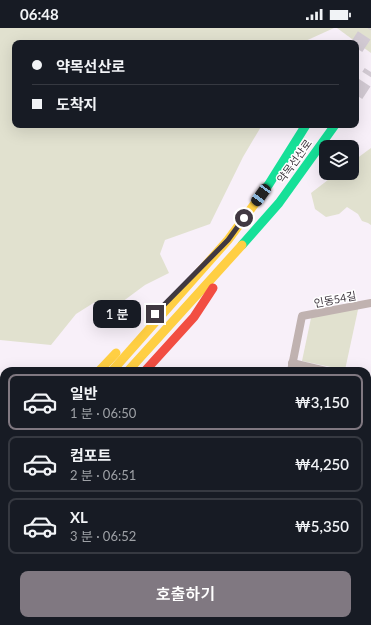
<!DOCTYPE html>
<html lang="ko">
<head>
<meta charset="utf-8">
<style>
	:root { --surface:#171b24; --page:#242831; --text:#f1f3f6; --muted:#9ea1a6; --line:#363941; --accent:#807881 }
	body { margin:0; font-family:Lato,"Noto Sans KR",sans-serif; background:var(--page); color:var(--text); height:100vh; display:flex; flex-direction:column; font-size:15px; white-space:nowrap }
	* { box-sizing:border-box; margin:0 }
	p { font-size:13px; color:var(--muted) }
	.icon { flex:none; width:22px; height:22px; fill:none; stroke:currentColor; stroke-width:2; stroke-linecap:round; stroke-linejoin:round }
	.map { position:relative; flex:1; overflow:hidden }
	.details { position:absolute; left:0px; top:339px; width:371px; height:258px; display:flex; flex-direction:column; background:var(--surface); border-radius:12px 12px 0 0; box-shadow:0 4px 16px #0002 }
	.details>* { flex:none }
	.guide { position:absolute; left:12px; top:12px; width:347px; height:88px; border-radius:8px; box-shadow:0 4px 16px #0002; display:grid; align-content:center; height:88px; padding:0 20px; background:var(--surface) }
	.controls { position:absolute; left:319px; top:112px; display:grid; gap:8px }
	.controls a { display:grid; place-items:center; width:40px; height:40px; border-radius:8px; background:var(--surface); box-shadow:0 4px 16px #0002; font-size:20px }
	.end { position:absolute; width:18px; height:18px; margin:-9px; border:5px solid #403841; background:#fff; box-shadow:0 0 0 2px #fff }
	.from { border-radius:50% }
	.bubble { position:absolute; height:28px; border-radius:8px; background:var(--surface); box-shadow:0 4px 16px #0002; font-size:13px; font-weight:600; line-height:28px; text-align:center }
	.car { position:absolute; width:12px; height:24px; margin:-12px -6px; border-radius:5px; box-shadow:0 0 3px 1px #0007; background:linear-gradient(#222 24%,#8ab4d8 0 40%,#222 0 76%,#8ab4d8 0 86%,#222 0) }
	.guide b { display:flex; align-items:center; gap:14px; height:38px; font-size:15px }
	.guide b+b { border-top:1px solid var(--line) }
	.guide i { width:10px; height:10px; background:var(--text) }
	ul { padding:7px 0 0; list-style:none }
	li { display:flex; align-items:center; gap:12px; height:56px; margin:0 8px 6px; padding:0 12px; border:2px solid var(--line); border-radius:8px }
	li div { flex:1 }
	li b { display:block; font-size:15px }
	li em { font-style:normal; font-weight:600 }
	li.selected { border-color:var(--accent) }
	li>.icon { width:36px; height:36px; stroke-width:1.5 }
	.button { display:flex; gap:8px; margin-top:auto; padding:8px 20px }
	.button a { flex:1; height:46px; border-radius:8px; background:var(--accent); color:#fff; font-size:16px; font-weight:600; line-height:46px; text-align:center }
	.status { display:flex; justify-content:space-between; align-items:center; height:28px; padding:0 20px; background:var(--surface); direction:ltr }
	.status svg { height:11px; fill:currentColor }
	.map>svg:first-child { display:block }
	.green { fill:#e1e1cf }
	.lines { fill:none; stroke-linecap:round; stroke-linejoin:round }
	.highway-tunnel { stroke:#d3cbd4; stroke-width:15; stroke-dasharray:15 8; stroke-linecap:butt }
	.street { stroke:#c0b2b0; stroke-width:8 }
	.fast { stroke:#16e098; stroke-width:9 }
	.slow { stroke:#ffcf43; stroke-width:9 }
	.jam { stroke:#f24e42; stroke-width:9 }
	.route { stroke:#403841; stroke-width:5 }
	.labels { text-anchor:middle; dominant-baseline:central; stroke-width:3; stroke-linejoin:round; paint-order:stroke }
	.street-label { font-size:11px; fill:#403841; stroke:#fff }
</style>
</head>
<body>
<div class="status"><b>06:48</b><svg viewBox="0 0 49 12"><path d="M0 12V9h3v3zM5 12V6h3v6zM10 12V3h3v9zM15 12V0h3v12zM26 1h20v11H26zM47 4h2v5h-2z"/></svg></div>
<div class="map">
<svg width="371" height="597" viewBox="0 0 371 597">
	<rect width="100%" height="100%" fill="#f8f0f9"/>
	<g class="green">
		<polygon points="0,0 334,0 301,15 15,15 15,97 262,97 243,129 210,196 165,212 160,226 169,245 145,257 122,274 121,286 95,274 76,286 51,317 0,312"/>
		<polygon points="337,0 371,0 371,25"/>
		<polygon points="371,120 371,197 368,195 362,193 358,186 347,179 339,186 326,189 315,181 311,165 337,145 352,145 352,134"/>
		<polygon points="359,277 345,342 302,333 311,290"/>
	</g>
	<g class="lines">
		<g class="highway-tunnel">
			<polyline points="356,20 369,0"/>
			<polyline points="356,67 371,44"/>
		</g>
		<g class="street">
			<polyline points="292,335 326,343"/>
			<polyline points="291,343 302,288 371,275"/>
			<polyline points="367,353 371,354"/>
			<polyline points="367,396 371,397"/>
			<polyline points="367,443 371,444"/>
			<polyline points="367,501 371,486"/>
			<polyline points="367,538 371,539"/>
			<polyline points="367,586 371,587"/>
			<polyline points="235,597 236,593"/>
			<polyline points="299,597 300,593"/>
		</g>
		<g class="fast">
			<polyline points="256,174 269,156 306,97"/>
			<polyline points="242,217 279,175 335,97"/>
			<polyline points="0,455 4,450"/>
			<polyline points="0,469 4,464"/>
			<polyline points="0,484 4,479"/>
		</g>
		<g class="slow">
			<polyline points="99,343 116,325"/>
			<polyline points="112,343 228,212 256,174"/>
			<polyline points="128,343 242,217"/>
		</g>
		<g class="jam">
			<polyline points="145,343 194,289 213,260"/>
			<polyline points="0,505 4,500"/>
		</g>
	</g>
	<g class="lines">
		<polyline class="route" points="155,286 228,212 244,190"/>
	</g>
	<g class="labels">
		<g class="street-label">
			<text transform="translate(294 133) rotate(-54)">약목선산로</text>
			<text transform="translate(335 271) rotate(-11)">인동54길</text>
		</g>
	</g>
</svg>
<div class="controls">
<a><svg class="icon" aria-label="layers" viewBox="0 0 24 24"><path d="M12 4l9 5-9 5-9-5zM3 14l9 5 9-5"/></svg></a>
</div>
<i class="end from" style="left:244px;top:190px"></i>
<i class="end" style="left:155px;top:286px"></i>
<div class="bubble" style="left:93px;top:272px;width:48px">1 분</div>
<i class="car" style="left:261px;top:167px;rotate:216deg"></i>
<div class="guide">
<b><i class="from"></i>약목선산로</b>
<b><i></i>도착지</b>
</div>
<section class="details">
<ul>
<li class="selected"><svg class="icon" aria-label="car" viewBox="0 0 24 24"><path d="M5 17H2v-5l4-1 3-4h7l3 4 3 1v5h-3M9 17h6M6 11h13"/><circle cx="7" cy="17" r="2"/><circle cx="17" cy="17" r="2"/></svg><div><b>일반</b><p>1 분 · 06:50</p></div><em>₩3,150</em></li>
<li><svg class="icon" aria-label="car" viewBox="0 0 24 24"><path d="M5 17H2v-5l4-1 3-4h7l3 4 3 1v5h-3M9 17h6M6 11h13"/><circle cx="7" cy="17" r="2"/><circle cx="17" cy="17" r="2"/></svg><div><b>컴포트</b><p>2 분 · 06:51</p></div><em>₩4,250</em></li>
<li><svg class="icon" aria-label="car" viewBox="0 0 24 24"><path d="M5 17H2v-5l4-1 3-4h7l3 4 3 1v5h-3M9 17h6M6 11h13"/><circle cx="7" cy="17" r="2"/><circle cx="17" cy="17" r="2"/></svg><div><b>XL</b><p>3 분 · 06:52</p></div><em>₩5,350</em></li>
</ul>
<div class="button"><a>호출하기</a></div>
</section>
</div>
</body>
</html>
